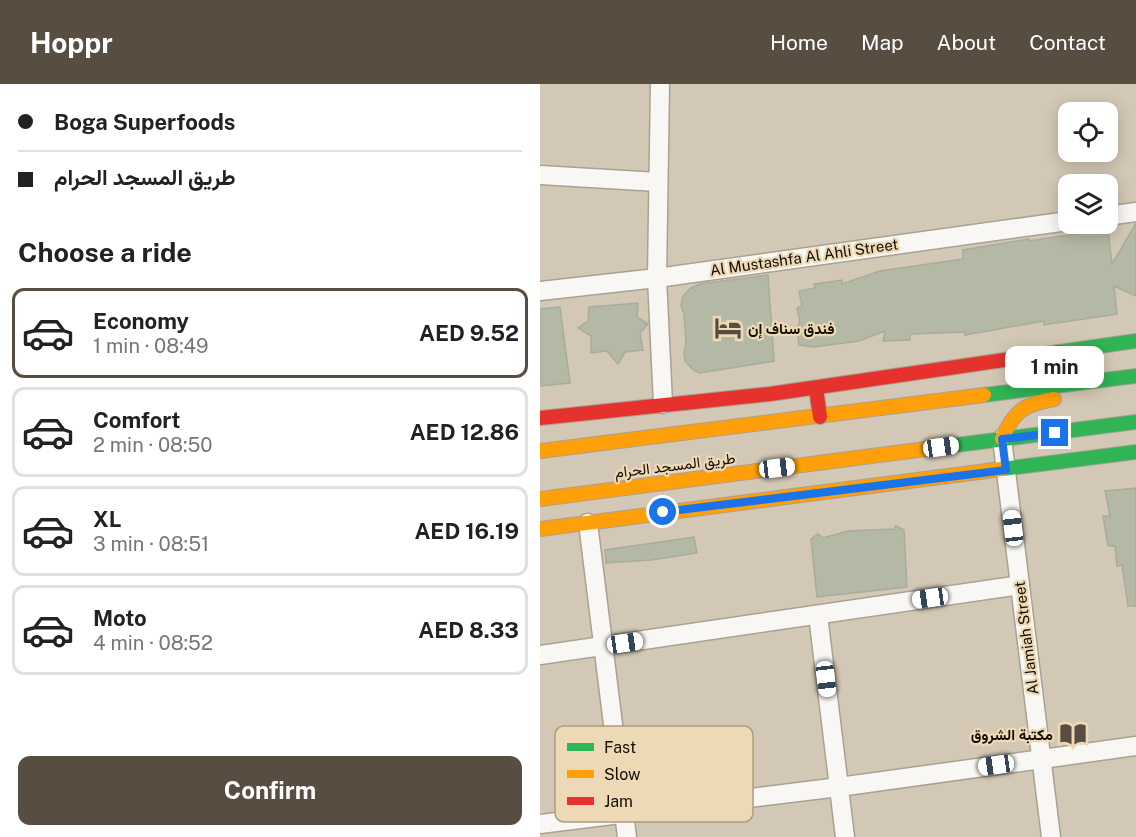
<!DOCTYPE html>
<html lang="en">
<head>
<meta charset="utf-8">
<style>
	:root { --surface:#fff; --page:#f6f6f6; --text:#222; --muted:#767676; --line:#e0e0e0; --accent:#574e41 }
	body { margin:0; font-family:"Public Sans",Vazirmatn,sans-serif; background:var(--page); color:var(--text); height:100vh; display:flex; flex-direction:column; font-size:22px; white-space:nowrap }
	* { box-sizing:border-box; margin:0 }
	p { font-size:20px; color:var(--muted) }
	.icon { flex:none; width:33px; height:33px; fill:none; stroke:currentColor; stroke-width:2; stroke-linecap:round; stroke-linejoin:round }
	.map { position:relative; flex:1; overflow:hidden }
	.drawer { display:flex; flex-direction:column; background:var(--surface); width:540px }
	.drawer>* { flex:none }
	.guide { display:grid; align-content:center; height:132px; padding:0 18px; background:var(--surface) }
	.controls { position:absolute; left:518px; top:18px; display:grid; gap:12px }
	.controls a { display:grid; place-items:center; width:60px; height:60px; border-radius:12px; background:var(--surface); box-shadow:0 3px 15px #0003; font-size:30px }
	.end { position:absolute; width:27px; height:27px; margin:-14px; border:8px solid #1a73e8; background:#fff; box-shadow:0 0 0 3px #fff }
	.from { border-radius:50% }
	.bubble { position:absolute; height:42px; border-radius:12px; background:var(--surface); box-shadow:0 3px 15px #0003; font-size:20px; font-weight:700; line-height:42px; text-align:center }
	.car { position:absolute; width:18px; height:36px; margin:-18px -9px; border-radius:8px; box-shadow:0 0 4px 2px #0007; background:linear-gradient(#fff 24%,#345 0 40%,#fff 0 76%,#345 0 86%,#fff 0) }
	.guide b { display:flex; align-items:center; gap:21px; height:57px; font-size:22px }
	.guide b+b { border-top:2px solid var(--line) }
	.guide i { width:15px; height:15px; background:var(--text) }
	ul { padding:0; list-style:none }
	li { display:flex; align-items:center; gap:18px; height:90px; margin:0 12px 9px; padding:0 6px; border:3px solid var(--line); border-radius:12px }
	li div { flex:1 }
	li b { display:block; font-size:22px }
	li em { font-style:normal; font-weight:700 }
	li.active { border-color:var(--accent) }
	li>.icon { width:54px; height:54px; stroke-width:1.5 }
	h2 { padding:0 18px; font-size:27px; line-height:72px }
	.button { display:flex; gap:12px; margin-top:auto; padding:12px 18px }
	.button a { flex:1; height:69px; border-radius:12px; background:var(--accent); color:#fff; font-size:24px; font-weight:700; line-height:69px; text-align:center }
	header { display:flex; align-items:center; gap:36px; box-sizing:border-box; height:84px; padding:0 30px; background:var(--accent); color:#fff }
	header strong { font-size:28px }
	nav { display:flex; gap:33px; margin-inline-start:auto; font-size:21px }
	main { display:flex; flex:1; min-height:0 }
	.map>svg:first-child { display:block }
	.building { fill:#b3b9a4; stroke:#aaab9c; stroke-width:1.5 }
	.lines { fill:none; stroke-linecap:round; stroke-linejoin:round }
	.street-casing { stroke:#a9a192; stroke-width:21 }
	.fast-casing { stroke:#a9a192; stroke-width:16 }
	.slow-casing { stroke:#a9a192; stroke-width:16 }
	.jam-casing { stroke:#a9a192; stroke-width:16 }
	.street { stroke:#f8f7f4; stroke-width:18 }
	.fast { stroke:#30b455; stroke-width:14 }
	.slow { stroke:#ff9f0a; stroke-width:14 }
	.jam { stroke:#e5322d; stroke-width:14 }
	.route { stroke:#1a73e8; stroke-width:8 }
	.labels { text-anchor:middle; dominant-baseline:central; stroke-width:4.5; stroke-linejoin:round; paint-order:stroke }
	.street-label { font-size:15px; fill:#140d03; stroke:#edd9b5 }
	.poi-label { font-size:15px; font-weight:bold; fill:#140d03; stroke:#edd9b5; text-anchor:start }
	.key { fill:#edd9b5; stroke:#ac9c80; stroke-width:1.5 }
	.key-label { font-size:16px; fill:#140d03 }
</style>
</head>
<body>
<header>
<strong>Hoppr</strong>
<nav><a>Home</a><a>Map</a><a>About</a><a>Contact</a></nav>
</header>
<main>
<section class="drawer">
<div class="guide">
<b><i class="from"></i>Boga Superfoods</b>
<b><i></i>طريق المسجد الحرام</b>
</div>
<h2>Choose a ride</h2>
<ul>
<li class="active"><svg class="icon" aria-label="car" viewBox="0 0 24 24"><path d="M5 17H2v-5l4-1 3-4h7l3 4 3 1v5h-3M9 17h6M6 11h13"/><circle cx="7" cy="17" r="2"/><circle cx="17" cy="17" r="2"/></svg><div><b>Economy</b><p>1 min · 08:49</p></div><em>AED 9.52</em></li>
<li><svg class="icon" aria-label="car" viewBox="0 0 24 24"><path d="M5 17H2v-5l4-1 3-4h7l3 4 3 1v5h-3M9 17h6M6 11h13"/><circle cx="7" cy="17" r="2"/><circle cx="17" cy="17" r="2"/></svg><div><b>Comfort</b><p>2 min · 08:50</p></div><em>AED 12.86</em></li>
<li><svg class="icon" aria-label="car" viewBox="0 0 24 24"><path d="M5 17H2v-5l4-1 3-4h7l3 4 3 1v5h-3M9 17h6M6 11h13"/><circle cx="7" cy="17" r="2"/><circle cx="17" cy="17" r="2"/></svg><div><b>XL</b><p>3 min · 08:51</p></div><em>AED 16.19</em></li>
<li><svg class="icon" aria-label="car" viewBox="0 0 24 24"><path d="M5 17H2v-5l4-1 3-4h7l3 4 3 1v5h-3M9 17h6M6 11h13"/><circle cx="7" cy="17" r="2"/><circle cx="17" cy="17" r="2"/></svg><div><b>Moto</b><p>4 min · 08:52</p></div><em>AED 8.33</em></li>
</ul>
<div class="button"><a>Confirm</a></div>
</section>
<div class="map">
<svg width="596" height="753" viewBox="0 0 596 753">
	<rect width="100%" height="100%" fill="#d3c8b5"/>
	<g class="building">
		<polygon points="596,139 596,212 574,202 577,230 504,241 504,237 425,251 425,248 370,250 370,256 343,257 345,247 319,257 274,263 259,261 257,243 260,239 257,224 262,222 259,207 275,204 274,200 302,196 302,200 340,187 423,175 423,166 489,155 489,157 568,145 572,180"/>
		<polygon points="228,191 234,277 160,289 153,286 145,277 144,269 146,259 144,229 141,222 143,212 151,204 160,200"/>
		<polygon points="98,219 97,233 108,240 100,249 103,266 85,268 78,280 67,267 51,269 51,252 38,244 48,237 49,223"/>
		<polygon points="20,223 30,299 0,302 0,225"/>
		<polygon points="596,404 596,522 588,522 582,481 577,482 575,462 568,462 563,432 570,432 565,407"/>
		<polygon points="356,442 364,446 367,503 277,513 271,455 278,450 283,454 308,447 354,445"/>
		<polygon points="154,453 157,469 111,476 66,479 65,466"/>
	</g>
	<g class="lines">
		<defs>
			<g id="street">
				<polyline points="120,0 117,194 123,320"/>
				<polyline points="0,91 118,98"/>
				<polyline points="567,132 596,128"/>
				<polyline points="0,207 117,194 528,137"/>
				<polyline points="462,355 511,753"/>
				<polyline points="48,439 87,753"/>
				<polyline points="278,531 305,753"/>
				<polyline points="0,571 480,501"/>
				<polyline points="0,740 299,703 596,662"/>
			</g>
			<g id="fast">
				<polyline points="519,268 596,257"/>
				<polyline points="444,311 596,292"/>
				<polyline points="401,363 596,338"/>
				<polyline points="462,385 596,368"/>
			</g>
			<g id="slow">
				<path d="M 462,355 C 474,327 484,320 514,315"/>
				<polyline points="0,367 444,311"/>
				<polyline points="0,415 401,363"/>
				<polyline points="0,445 462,385"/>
			</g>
			<g id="jam">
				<polyline points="276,304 280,333"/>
				<polyline points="0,334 230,310 519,268"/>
			</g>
		</defs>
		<use href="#street" class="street-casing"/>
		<use href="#fast" class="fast-casing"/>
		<use href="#slow" class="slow-casing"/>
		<use href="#jam" class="jam-casing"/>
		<use href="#street" class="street"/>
		<use href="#fast" class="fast"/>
		<use href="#slow" class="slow"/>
		<use href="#jam" class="jam"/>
	</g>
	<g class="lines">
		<polyline class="route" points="123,428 466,386 462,355 515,349"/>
	</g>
	<defs>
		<symbol id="hotel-bare" viewBox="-9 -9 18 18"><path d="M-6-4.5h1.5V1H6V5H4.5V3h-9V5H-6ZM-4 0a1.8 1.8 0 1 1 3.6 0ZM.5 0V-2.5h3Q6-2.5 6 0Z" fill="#574e41" stroke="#edd9b5" stroke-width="2.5" paint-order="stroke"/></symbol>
		<symbol id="library-bare" viewBox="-9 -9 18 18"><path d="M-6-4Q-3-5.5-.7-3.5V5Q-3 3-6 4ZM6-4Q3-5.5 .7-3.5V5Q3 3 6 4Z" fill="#574e41" stroke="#edd9b5" stroke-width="2.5" paint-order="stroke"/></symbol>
	</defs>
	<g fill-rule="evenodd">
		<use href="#hotel-bare" x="169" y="225" width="38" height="38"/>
		<use href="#library-bare" x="514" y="631" width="38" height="38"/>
	</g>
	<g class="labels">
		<g class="street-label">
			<text transform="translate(264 173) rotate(-8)">Al Mustashfa Al Ahli Street</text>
			<text transform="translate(135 381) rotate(-7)">طريق المسجد الحرام</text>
			<text transform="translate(486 554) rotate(-97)">Al Jamiah Street</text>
		</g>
		<g class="poi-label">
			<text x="208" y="244">فندق سناف إن</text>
			<text x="513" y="650" text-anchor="end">مكتبة الشروق</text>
		</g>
	</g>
	<rect x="15" y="642" width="198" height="96" rx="9" class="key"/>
	<rect x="27" y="659" width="27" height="8" fill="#30b455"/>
	<rect x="27" y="686" width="27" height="8" fill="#ff9f0a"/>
	<rect x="27" y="713" width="27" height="8" fill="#e5322d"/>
	<g class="key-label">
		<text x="64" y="669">Fast</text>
		<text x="64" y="696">Slow</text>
		<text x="64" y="723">Jam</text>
	</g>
</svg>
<div class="controls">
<a><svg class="icon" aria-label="locate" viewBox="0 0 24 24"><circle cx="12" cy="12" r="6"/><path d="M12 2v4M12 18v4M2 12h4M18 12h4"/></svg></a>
<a><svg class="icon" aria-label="layers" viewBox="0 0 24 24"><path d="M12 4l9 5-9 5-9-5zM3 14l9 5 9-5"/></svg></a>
</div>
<i class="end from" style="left:123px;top:428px"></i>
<i class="end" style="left:515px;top:349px"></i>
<div class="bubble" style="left:465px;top:262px;width:99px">1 min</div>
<i class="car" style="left:401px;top:363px;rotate:82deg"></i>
<i class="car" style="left:237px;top:384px;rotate:83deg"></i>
<i class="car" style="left:473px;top:444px;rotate:353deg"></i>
<i class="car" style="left:390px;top:514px;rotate:262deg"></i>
<i class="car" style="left:85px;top:559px;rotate:82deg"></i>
<i class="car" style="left:286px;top:595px;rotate:173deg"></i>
<i class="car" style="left:456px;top:681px;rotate:262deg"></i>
</div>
</main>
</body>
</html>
